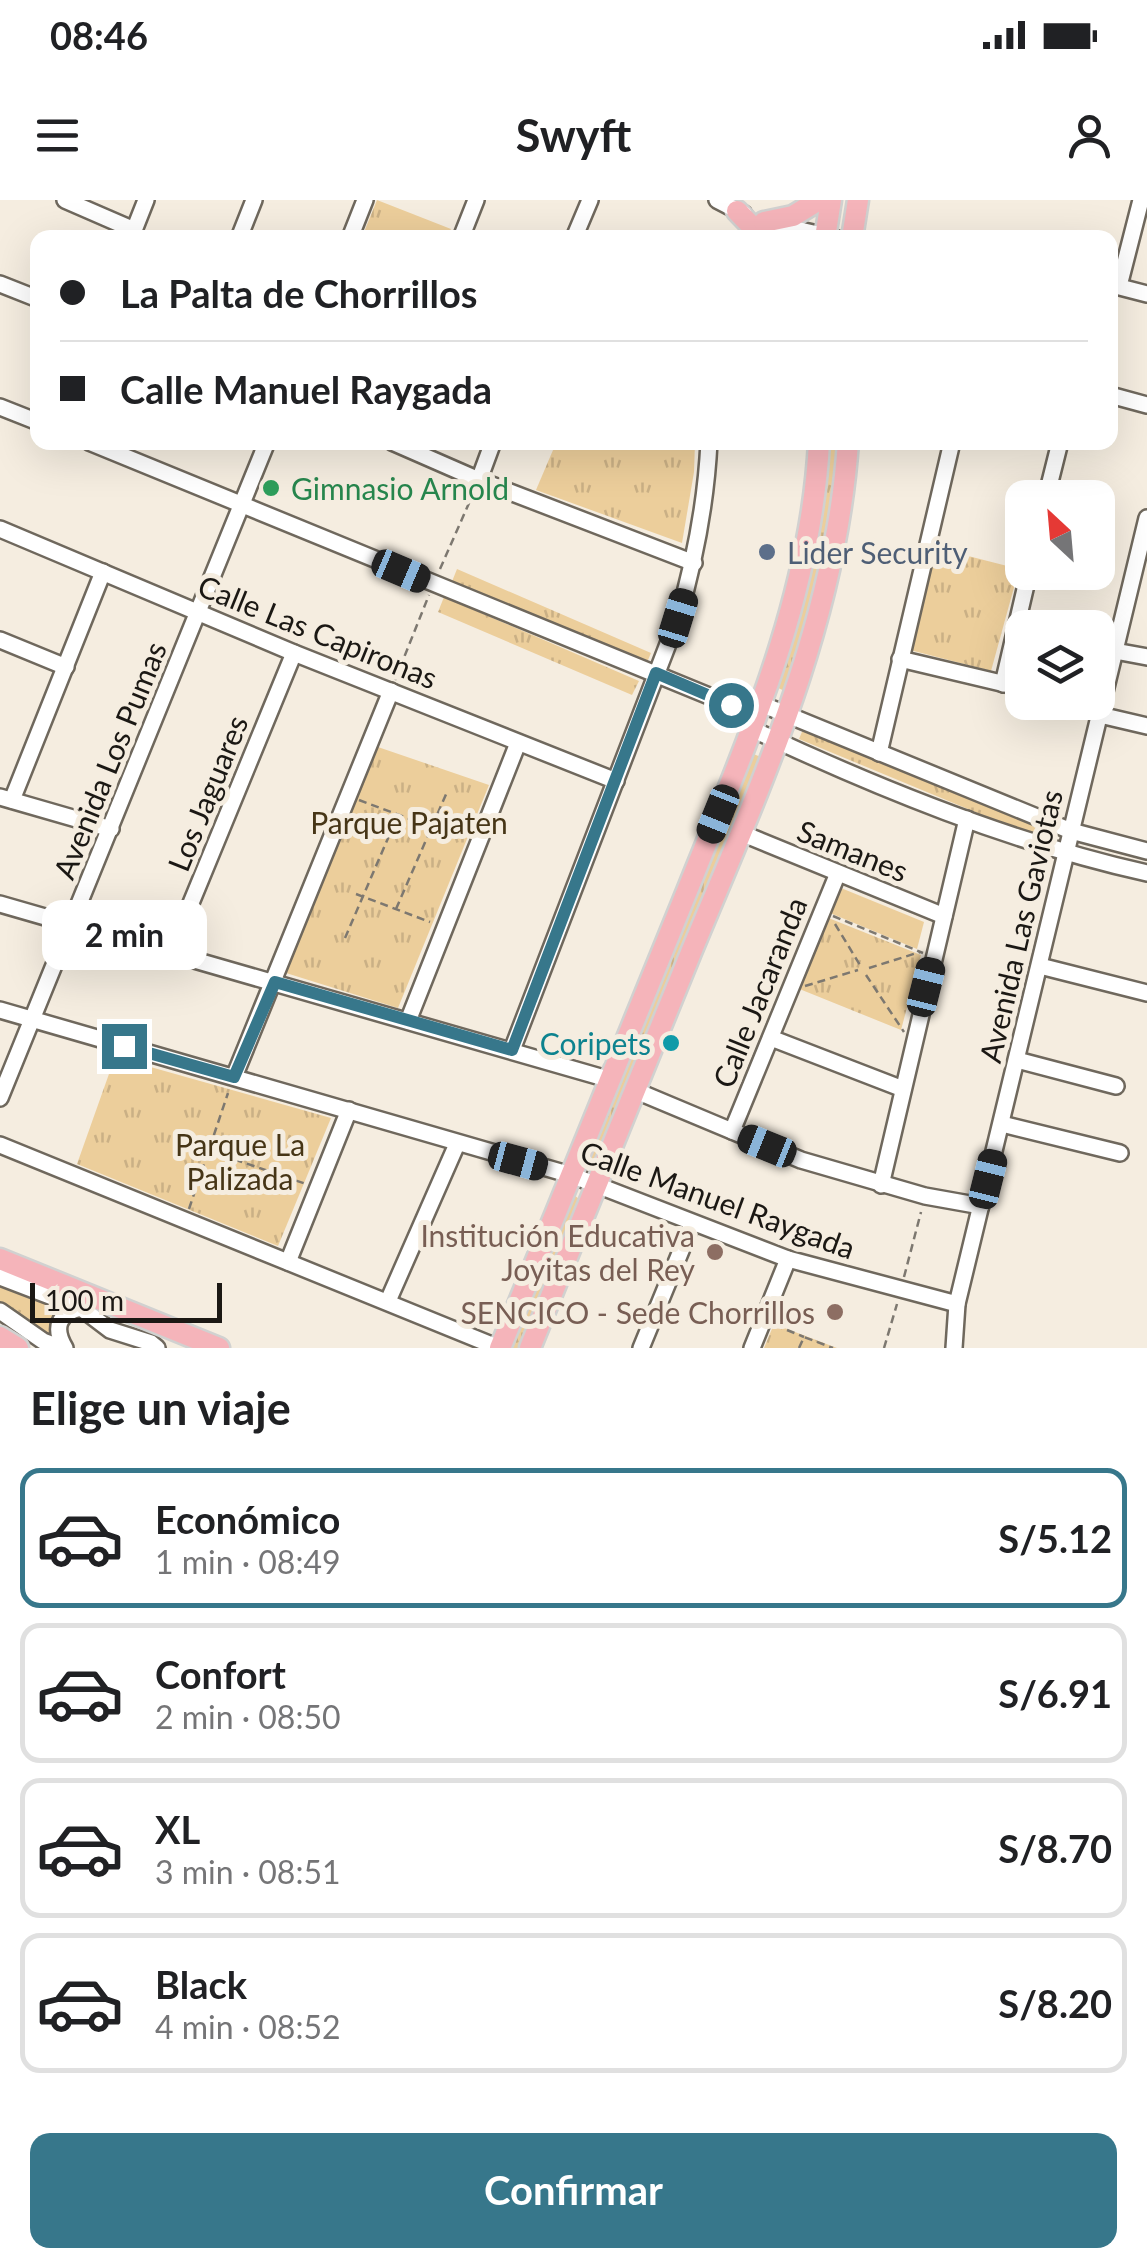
<!DOCTYPE html>
<html lang="es">
<head>
<meta charset="utf-8">
<style>
	:root { --surface:#fff; --page:#f6f6f6; --text:#202124; --muted:#757577; --line:#e0e0e0; --accent:#37778b }
	body { margin:0; font-family:Lato,sans-serif; background:var(--page); color:var(--text); height:100vh; display:flex; flex-direction:column; font-size:38px; white-space:nowrap }
	* { box-sizing:border-box; margin:0 }
	p { font-size:32px; color:var(--muted) }
	.icon { flex:none; width:55px; height:55px; fill:none; stroke:currentColor; stroke-width:2; stroke-linecap:round; stroke-linejoin:round }
	.map { position:relative; height:1148px; overflow:hidden }
	.sheet { display:flex; flex-direction:column; background:var(--surface); flex:1 }
	.sheet>* { flex:none }
	.banner { position:absolute; left:30px; top:30px; width:1088px; height:220px; border-radius:20px; box-shadow:0 10px 40px #0002; display:grid; align-content:center; height:220px; padding:0 30px; background:var(--surface) }
	.needle { width:65px; rotate:334deg }
	.tools { position:absolute; left:1005px; top:280px; display:grid; gap:20px }
	.tools a { display:grid; place-items:center; width:110px; height:110px; border-radius:20px; background:var(--surface); box-shadow:0 10px 40px #0002; font-size:50px }
	.scale { position:absolute; left:30px; bottom:25px; width:192px; box-sizing:border-box; padding-left:10px; border:5px solid #1b1814; border-top:0; font-size:28px; line-height:35px; white-space:nowrap; color:#1b1814; -webkit-text-stroke:8px #f5ede0; paint-order:stroke }
	.end { position:absolute; width:45px; height:45px; margin:-22px; border:12px solid #37778b; background:#fff; box-shadow:0 0 0 5px #fff }
	.from { border-radius:50% }
	.bubble { position:absolute; height:70px; border-radius:20px; background:var(--surface); box-shadow:0 10px 40px #0002; font-size:32px; font-weight:700; line-height:70px; text-align:center }
	.car { position:absolute; width:30px; height:60px; margin:-30px -15px; border-radius:12px; box-shadow:0 0 8px 2px #0007; background:linear-gradient(#222 24%,#8ab4d8 0 40%,#222 0 76%,#8ab4d8 0 86%,#222 0) }
	.banner b { display:flex; align-items:center; gap:35px; height:95px; font-size:38px }
	.banner b+b { border-top:2px solid var(--line) }
	.banner i { width:25px; height:25px; background:var(--text) }
	ul { padding:0; list-style:none }
	li { display:flex; align-items:center; gap:30px; height:140px; margin:0 20px 15px; padding:0 10px; border:5px solid var(--line); border-radius:20px }
	li div { flex:1 }
	li b { display:block; font-size:38px }
	li em { font-style:normal; font-weight:700 }
	li.on { border-color:var(--accent) }
	li>.icon { width:90px; height:90px; stroke-width:1.5 }
	h2 { padding:0 30px; font-size:45px; line-height:120px }
	.button { display:flex; gap:20px; margin-top:auto; padding:20px 30px }
	.button a { flex:1; height:115px; border-radius:20px; background:var(--accent); color:#fff; font-size:40px; font-weight:700; line-height:115px; text-align:center }
	.status { display:flex; justify-content:space-between; align-items:center; height:70px; padding:0 50px; background:var(--surface); direction:ltr }
	.status svg { height:28px; fill:currentColor }
	header { display:flex; justify-content:space-between; align-items:center; height:130px; padding:0 30px; background:var(--surface); font-size:45px; font-weight:700 }
	.map>svg:first-child { display:block }
	.grass { fill:url(#grass-tufts) }
	.pitch { fill:#ecce9b }
	.lines { fill:none; stroke-linecap:round; stroke-linejoin:round }
	.minor-casing { stroke:#6f685d; stroke-width:20 }
	.major-casing { stroke:#d1d1d0; stroke-width:25 }
	.path { stroke:#7d7870; stroke-width:2.5; stroke-dasharray:8 5; stroke-linecap:butt }
	.minor { stroke:#fff; stroke-width:15 }
	.major { stroke:#f5b4ba; stroke-width:20 }
	.route { stroke:#37778b; stroke-width:12 }
	.leisure-dot { fill:#2e9e5b; stroke:#f5ede0; stroke-width:4 }
	.service-dot { fill:#5c6f8a; stroke:#f5ede0; stroke-width:4 }
	.culture-dot { fill:#0f9aa8; stroke:#f5ede0; stroke-width:4 }
	.education-dot { fill:#8d6e63; stroke:#f5ede0; stroke-width:4 }
	.labels { text-anchor:middle; dominant-baseline:central; stroke-width:10; stroke-linejoin:round; paint-order:stroke }
	.leisure-label { font-size:30px; fill:#27864d; stroke:#f5ede0; text-anchor:start }
	.service-label { font-size:30px; fill:#4e5e75; stroke:#f5ede0; text-anchor:start }
	.street-label { font-size:30px; fill:#1b1814; stroke:#f5ede0 }
	.park-label { font-size:30px; fill:#463516; stroke:#f5ede0 }
	.culture-label { font-size:30px; fill:#0d838f; stroke:#f5ede0; text-anchor:end }
	.education-label { font-size:30px; fill:#785e54; stroke:#f5ede0; text-anchor:end }
</style>
</head>
<body>
<div class="status"><b>08:46</b><svg viewBox="0 0 49 12"><path d="M0 12V9h3v3zM5 12V6h3v6zM10 12V3h3v9zM15 12V0h3v12zM26 1h20v11H26zM47 4h2v5h-2z"/></svg></div>
<header><svg class="icon" aria-label="menu" viewBox="0 0 24 24"><path d="M4 6h16M4 12h16M4 18h16"/></svg>Swyft<svg class="icon" aria-label="person" viewBox="0 0 24 24"><circle cx="12" cy="8" r="4"/><path d="M4 21q1-7 8-7t8 7"/></svg></header>
<div class="map">
<svg width="1147" height="1148" viewBox="0 0 1147 1148">
	<defs>
		<pattern id="grass-tufts" width="24" height="20" patternUnits="userSpaceOnUse" patternTransform="scale(2.5)"><rect width="24" height="20" fill="#ecce9b"/><path d="M3 7l-1-3M5 7V3M7 7l1-3M15 17l-1-3M17 17v-4M19 17l1-3" fill="none" stroke="#cab085"/></pattern>
	</defs>
	<rect width="100%" height="100%" fill="#f5ede0"/>
	<g class="grass">
		<polygon points="377,0 451,29 447,37 362,37"/>
		<polygon points="556,243 695,243 694,272 682,343 536,290"/>
		<polygon points="825,243 841,243 832,324 789,493 774,486"/>
		<polygon points="937,348 1019,369 991,471 910,450"/>
		<polygon points="457,369 651,453 645,467 451,384"/>
		<polygon points="444,397 639,481 632,495 438,412"/>
		<polygon points="804,527 1043,630 1040,639 799,539"/>
		<polygon points="375,546 489,585 398,808 286,773"/>
		<polygon points="749,552 763,558 597,969 583,962"/>
		<polygon points="826,717 921,755 901,830 797,788"/>
		<polygon points="115,857 331,918 278,1046 77,964"/>
		<polygon points="571,992 581,1001 523,1148 506,1148"/>
		<polygon points="0,1084 59,1107 52,1124 51,1139 0,1102"/>
		<polygon points="774,1124 837,1148 764,1148"/>
	</g>
	<polygon class="pitch" points="841,688 924,722 917,749 830,713"/>
	<g class="lines">
		<defs>
			<g id="minor">
				<polyline points="65,0 134,30"/>
				<polyline points="717,0 744,14"/>
				<polyline points="765,22 835,38"/>
				<polyline points="131,38 146,0"/>
				<polyline points="239,38 254,0"/>
				<polyline points="350,38 365,0"/>
				<polyline points="461,38 476,0"/>
				<polyline points="574,38 590,0"/>
				<polyline points="0,84 38,99"/>
				<polyline points="1112,85 1147,94"/>
				<polyline points="1119,86 1141,0"/>
				<polyline points="1110,195 1147,205"/>
				<polyline points="0,207 38,222"/>
				<polyline points="89,242 731,505 761,504 1071,631 1147,651"/>
				<polyline points="392,242 479,280 694,363"/>
				<polyline points="479,280 493,242"/>
				<polyline points="1046,298 1060,242"/>
				<polyline points="0,329 294,453 616,581"/>
				<polyline points="0,440 66,467"/>
				<polyline points="1115,451 1147,457"/>
				<polyline points="900,459 1022,488"/>
				<polyline points="1003,484 1029,372"/>
				<path d="M 731,505 L 752,529 C 877,588 1012,643 1147,673"/>
				<polyline points="1100,515 1147,526"/>
				<polyline points="879,553 952,242"/>
				<polyline points="0,597 111,629"/>
				<polyline points="12,600 103,372"/>
				<polyline points="741,633 944,716"/>
				<polyline points="0,704 611,880"/>
				<polyline points="170,754 294,453"/>
				<polyline points="1040,766 1147,793"/>
				<polyline points="0,810 571,975 788,1059 957,1104"/>
				<polyline points="408,821 518,543"/>
				<polyline points="771,838 903,889"/>
				<path d="M 512,850 L 678,418 C 695,360 706,304 709,242"/>
				<polyline points="1017,860 1116,886"/>
				<polyline points="234,877 391,491"/>
				<polyline points="634,890 801,960 925,996 981,1006"/>
				<polyline points="0,898 267,242"/>
				<polyline points="1002,924 1120,953"/>
				<polyline points="732,931 838,673"/>
				<polyline points="0,945 499,1148"/>
				<polyline points="881,985 967,619"/>
				<polyline points="288,1062 349,910"/>
				<polyline points="0,1077 81,1108 110,1130 151,1143 157,1148"/>
				<polyline points="388,1101 457,944"/>
				<polyline points="0,1111 43,1141 62,1148"/>
				<path d="M 65,1148 C 53,1128 58,1113 81,1108"/>
				<polyline points="641,1148 692,1024"/>
				<polyline points="752,1148 788,1059"/>
				<polyline points="954,1148 957,1104 1147,318"/>
			</g>
			<g id="major">
				<polyline points="737,11 763,38"/>
				<polyline points="764,22 793,16 819,0"/>
				<polyline points="825,38 831,0"/>
				<polyline points="852,38 858,0"/>
				<polyline points="0,1059 219,1148"/>
				<polyline points="0,1137 18,1148"/>
				<path d="M 500,1148 C 563,996 625,844 687,691 C 745,546 811,401 819,242"/>
				<path d="M 530,1148 C 584,1017 636,886 690,755 C 759,589 836,424 848,242"/>
			</g>
		</defs>
		<use href="#minor" class="minor-casing"/>
		<use href="#major" class="major-casing"/>
		<g class="path">
			<polyline points="391,38 394,32 408,38"/>
			<polyline points="440,369 473,294"/>
			<polyline points="395,480 429,395"/>
			<polyline points="359,600 431,627"/>
			<polyline points="356,694 430,722"/>
			<polyline points="396,709 447,592"/>
			<polyline points="833,716 923,753"/>
			<polyline points="835,724 860,765"/>
			<polyline points="345,738 398,615"/>
			<polyline points="869,768 920,752"/>
			<polyline points="866,775 904,832"/>
			<polyline points="805,786 858,770"/>
			<polyline points="210,951 306,984"/>
			<polyline points="189,1009 228,893"/>
			<polyline points="904,1077 921,1012"/>
			<polyline points="775,1125 804,1137"/>
			<polyline points="799,1148 804,1137 833,1148"/>
			<polyline points="884,1148 897,1104"/>
		</g>
		<use href="#minor" class="minor"/>
		<use href="#major" class="major"/>
	</g>
	<g class="lines">
		<polyline class="route" points="124,846 234,877 275,782 512,850 656,473 731,505"/>
	</g>
	<circle class="leisure-dot" cx="271" cy="288" r="10"/>
	<circle class="service-dot" cx="767" cy="352" r="10"/>
	<circle class="culture-dot" cx="671" cy="843" r="10"/>
	<g class="education-dot">
		<circle cx="715" cy="1052" r="10"/>
		<circle cx="835" cy="1112" r="10"/>
	</g>
	<g class="labels">
		<g class="leisure-label">
			<text x="291" y="288">Gimnasio Arnold</text>
		</g>
		<g class="service-label">
			<text x="787" y="352">Lider Security</text>
		</g>
		<g class="street-label">
			<text transform="translate(318 431) rotate(22)">Calle Las Capironas</text>
			<text transform="translate(109 560) rotate(-68)">Avenida Los Pumas</text>
			<text transform="translate(207 593) rotate(-68)">Los Jaguares</text>
			<text transform="translate(853 650) rotate(22)">Samanes</text>
			<text transform="translate(1020 726) rotate(-77)">Avenida Las Gaviotas</text>
			<text transform="translate(759 792) rotate(-68)">Calle Jacaranda</text>
			<text transform="translate(718 999) rotate(20)">Calle Manuel Raygada</text>
		</g>
		<g class="park-label">
			<text x="409" y="622">Parque Pajaten</text>
			<text x="240" y="944">Parque La<tspan x="240" dy="34">Palizada</tspan></text>
		</g>
		<g class="culture-label">
			<text x="651" y="843">Coripets</text>
		</g>
		<g class="education-label">
			<text x="695" y="1035">Institución Educativa<tspan x="695" dy="34">Joyitas del Rey</tspan></text>
			<text x="815" y="1112">SENCICO - Sede Chorrillos</text>
		</g>
	</g>
</svg>
<div class="tools">
<a><svg class="needle" viewBox="-14 -14 28 28"><path d="M0-13l5 13h-10z" fill="#e53935"/><path d="M0 13l5-13h-10z" fill="#757577"/></svg></a>
<a><svg class="icon" aria-label="layers" viewBox="0 0 24 24"><path d="M12 4l9 5-9 5-9-5zM3 14l9 5 9-5"/></svg></a>
</div>
<div class="scale">100 m</div>
<i class="end from" style="left:731px;top:505px"></i>
<i class="end" style="left:124px;top:846px"></i>
<div class="bubble" style="left:42px;top:700px;width:165px">2 min</div>
<i class="car" style="left:401px;top:371px;rotate:113deg"></i>
<i class="car" style="left:678px;top:418px;rotate:17deg"></i>
<i class="car" style="left:718px;top:614px;rotate:202deg"></i>
<i class="car" style="left:926px;top:787px;rotate:14deg"></i>
<i class="car" style="left:767px;top:946px;rotate:292deg"></i>
<i class="car" style="left:518px;top:961px;rotate:105deg"></i>
<i class="car" style="left:988px;top:979px;rotate:14deg"></i>
<div class="banner">
<b><i class="from"></i>La Palta de Chorrillos</b>
<b><i></i>Calle Manuel Raygada</b>
</div>
</div>
<section class="sheet">
<h2>Elige un viaje</h2>
<ul>
<li class="on"><svg class="icon" aria-label="car" viewBox="0 0 24 24"><path d="M5 17H2v-5l4-1 3-4h7l3 4 3 1v5h-3M9 17h6M6 11h13"/><circle cx="7" cy="17" r="2"/><circle cx="17" cy="17" r="2"/></svg><div><b>Económico</b><p>1 min · 08:49</p></div><em>S/5.12</em></li>
<li><svg class="icon" aria-label="car" viewBox="0 0 24 24"><path d="M5 17H2v-5l4-1 3-4h7l3 4 3 1v5h-3M9 17h6M6 11h13"/><circle cx="7" cy="17" r="2"/><circle cx="17" cy="17" r="2"/></svg><div><b>Confort</b><p>2 min · 08:50</p></div><em>S/6.91</em></li>
<li><svg class="icon" aria-label="car" viewBox="0 0 24 24"><path d="M5 17H2v-5l4-1 3-4h7l3 4 3 1v5h-3M9 17h6M6 11h13"/><circle cx="7" cy="17" r="2"/><circle cx="17" cy="17" r="2"/></svg><div><b>XL</b><p>3 min · 08:51</p></div><em>S/8.70</em></li>
<li><svg class="icon" aria-label="car" viewBox="0 0 24 24"><path d="M5 17H2v-5l4-1 3-4h7l3 4 3 1v5h-3M9 17h6M6 11h13"/><circle cx="7" cy="17" r="2"/><circle cx="17" cy="17" r="2"/></svg><div><b>Black</b><p>4 min · 08:52</p></div><em>S/8.20</em></li>
</ul>
<div class="button"><a>Confirmar</a></div>
</section>
</body>
</html>
